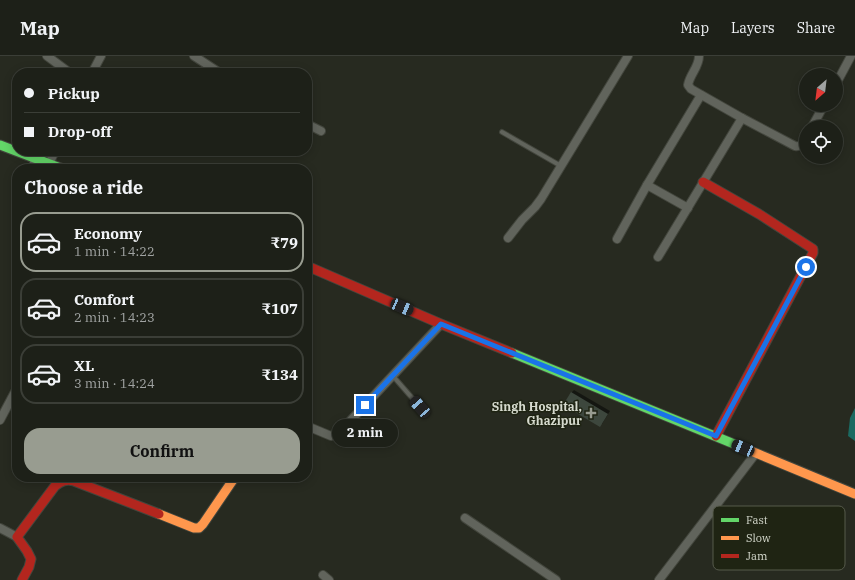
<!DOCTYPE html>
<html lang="en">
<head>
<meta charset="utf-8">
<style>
	:root { --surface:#1d2018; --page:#2a2d25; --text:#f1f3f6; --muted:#a0a3a2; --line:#3b3e37; --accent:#989c90 }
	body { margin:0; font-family:"IBM Plex Serif",serif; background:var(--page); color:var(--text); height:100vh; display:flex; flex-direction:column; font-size:15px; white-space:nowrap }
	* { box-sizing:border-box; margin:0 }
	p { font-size:13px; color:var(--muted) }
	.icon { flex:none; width:22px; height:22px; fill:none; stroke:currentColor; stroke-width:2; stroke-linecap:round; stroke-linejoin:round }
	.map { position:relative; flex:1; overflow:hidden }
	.details { position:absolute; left:12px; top:108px; width:300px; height:318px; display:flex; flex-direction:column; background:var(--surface); border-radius:16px; box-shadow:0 2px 10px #0003,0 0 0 1px var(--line) }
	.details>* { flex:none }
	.top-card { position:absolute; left:12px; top:12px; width:300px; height:88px; border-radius:16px; box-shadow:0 2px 10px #0003,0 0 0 1px var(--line); display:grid; align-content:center; height:88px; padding:0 12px; background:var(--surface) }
	.needle { width:26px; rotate:208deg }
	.controls { position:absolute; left:799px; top:12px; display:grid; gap:8px }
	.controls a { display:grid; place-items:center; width:44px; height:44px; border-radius:50%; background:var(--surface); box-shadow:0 2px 10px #0003,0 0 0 1px var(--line); font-size:20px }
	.end { position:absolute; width:18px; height:18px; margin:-9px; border:5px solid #1a73e8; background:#fff; box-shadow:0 0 0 2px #fff }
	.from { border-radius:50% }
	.bubble { position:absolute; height:28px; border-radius:14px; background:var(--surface); box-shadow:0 2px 10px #0003,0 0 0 1px var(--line); font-size:13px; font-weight:700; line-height:28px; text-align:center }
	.car { position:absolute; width:12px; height:24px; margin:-12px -6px; border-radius:5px; box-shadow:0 0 3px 1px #0007; background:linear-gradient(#222 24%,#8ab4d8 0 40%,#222 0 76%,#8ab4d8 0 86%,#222 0) }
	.top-card b { display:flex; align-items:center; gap:14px; height:38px; font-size:15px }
	.top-card b+b { border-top:1px solid var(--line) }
	.top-card i { width:10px; height:10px; background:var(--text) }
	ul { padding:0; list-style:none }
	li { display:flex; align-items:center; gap:12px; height:60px; margin:0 8px 6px; padding:0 4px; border:2px solid var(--line); border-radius:16px }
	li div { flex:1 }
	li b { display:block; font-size:15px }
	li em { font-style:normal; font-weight:700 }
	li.active { border-color:var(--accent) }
	li>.icon { width:36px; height:36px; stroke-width:1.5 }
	h2 { padding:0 12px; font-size:18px; line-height:48px }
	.primary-button { display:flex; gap:8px; margin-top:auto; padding:8px 12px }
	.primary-button a { flex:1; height:46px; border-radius:16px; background:var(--accent); color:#111; font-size:16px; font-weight:700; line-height:46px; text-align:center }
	header { display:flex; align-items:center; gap:24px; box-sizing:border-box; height:56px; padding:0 20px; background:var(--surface); border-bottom:1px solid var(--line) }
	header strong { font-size:19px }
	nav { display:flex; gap:22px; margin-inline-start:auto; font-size:14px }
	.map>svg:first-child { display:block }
	.water { fill:#1b6a61 }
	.shadow { fill:#0007 }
	.building { fill:#3d473d }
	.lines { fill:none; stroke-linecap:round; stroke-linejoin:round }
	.lane-casing { stroke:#43463d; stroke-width:6 }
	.street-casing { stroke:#43463d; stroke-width:10 }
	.fast-casing { stroke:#43463d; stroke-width:11 }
	.slow-casing { stroke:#43463d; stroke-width:11 }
	.jam-casing { stroke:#43463d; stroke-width:11 }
	.lane { stroke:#61645c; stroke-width:4 }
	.street { stroke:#61645c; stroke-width:8 }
	.fast { stroke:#63d668; stroke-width:9 }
	.slow { stroke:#ff974d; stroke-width:9 }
	.jam { stroke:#b3261e; stroke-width:9 }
	.route { stroke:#1a73e8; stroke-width:5 }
	.poi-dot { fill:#989c90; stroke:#1f2413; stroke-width:1.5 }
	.labels { text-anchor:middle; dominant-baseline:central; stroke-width:3; stroke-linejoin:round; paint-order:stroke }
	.poi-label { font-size:12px; font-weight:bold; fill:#d5d9cd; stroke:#1f2413; text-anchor:end }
	.key { fill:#1f2413; stroke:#565a4b; stroke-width:1 }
	.key-label { font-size:11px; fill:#d5d9cd }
</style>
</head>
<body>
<header>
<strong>Map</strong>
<nav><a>Map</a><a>Layers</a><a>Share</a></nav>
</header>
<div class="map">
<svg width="855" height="524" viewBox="0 0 855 524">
	<rect width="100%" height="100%" fill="#272a20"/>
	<polygon class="water" points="855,352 855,385 848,380 850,362"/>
	<polygon class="shadow" points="574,334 610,355 602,368 564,349 572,336"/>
	<polygon class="building" points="571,336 608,358 600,371 563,349"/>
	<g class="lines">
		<defs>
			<g id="lane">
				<polyline points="502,76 561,110"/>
				<polyline points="32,113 32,104"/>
				<polyline points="15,198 17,196"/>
				<polyline points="393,320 420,351"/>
			</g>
			<g id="street">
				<polyline points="47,0 70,17"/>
				<polyline points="194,0 220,17"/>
				<path d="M 699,0 C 699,11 690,18 688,29 L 691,33 L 742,62 L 795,90 C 802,91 803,87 806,82"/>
				<polyline points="92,17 101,0"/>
				<polyline points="836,28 851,0"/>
				<polyline points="307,68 321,75"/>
				<polyline points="812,71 824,49"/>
				<polyline points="49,108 55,95"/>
				<polyline points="647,129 688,152"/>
				<polyline points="508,182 522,164 535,151 541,143 628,0"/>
				<polyline points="617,183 647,129 701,39"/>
				<polyline points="658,201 742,62"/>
				<polyline points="0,364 17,332"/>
				<polyline points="307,370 331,380 338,378 441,268"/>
				<polyline points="465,462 556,524"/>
				<polyline points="0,472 17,481"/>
				<polyline points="323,519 329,524"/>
				<polyline points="659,524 756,397"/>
			</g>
			<g id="fast">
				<polyline points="0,89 63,113"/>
				<polyline points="512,297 739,390"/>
			</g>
			<g id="slow">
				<polyline points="739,390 855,438"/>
				<polyline points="159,458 194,472 199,472 203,468 235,421"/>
			</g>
			<g id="jam">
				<polyline points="703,126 759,158 813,193 813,197 716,380"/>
				<polyline points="307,210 441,268 512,297"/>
				<path d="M 22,524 L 29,511 L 31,503 L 27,495 L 17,481 L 55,430 C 61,425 66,423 74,425 L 159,458"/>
			</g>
		</defs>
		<use href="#lane" class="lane-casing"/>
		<use href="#street" class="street-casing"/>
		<use href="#fast" class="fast-casing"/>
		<use href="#slow" class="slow-casing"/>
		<use href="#jam" class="jam-casing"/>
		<use href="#lane" class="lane"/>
		<use href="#street" class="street"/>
		<use href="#fast" class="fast"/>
		<use href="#slow" class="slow"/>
		<use href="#jam" class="jam"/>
	</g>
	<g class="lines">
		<polyline class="route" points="365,349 441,268 716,380 806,211"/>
	</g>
	<path class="poi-dot" d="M589 351h4v4h4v4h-4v4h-4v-4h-4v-4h4z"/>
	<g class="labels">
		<g class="poi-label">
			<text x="582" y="350">Singh Hospital,<tspan x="582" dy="14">Ghazipur</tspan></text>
		</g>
	</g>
	<rect x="713" y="450" width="132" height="64" rx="6" class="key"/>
	<rect x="721" y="462" width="18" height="4" fill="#63d668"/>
	<rect x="721" y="480" width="18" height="4" fill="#ff974d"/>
	<rect x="721" y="498" width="18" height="4" fill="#b3261e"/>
	<g class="key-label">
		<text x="746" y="468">Fast</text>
		<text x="746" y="486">Slow</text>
		<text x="746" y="504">Jam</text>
	</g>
</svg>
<div class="controls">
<a><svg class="needle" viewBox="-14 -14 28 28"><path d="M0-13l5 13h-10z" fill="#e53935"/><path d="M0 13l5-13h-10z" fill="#a0a3a2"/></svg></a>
<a><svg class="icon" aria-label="locate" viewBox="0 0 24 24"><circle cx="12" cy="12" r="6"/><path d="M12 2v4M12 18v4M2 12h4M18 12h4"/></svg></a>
</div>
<i class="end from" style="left:806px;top:211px"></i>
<i class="end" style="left:365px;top:349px"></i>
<div class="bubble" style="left:332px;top:363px;width:66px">2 min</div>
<i class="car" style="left:402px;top:251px;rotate:113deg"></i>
<i class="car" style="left:420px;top:351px;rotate:319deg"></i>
<i class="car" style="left:743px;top:392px;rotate:293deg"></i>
<div class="top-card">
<b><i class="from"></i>Pickup</b>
<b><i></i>Drop-off</b>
</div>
<section class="details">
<h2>Choose a ride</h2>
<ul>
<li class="active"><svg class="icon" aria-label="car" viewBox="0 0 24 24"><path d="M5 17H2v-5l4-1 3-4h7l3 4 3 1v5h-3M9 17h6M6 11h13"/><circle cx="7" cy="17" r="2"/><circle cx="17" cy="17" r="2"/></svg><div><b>Economy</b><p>1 min · 14:22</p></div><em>₹79</em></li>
<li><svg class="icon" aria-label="car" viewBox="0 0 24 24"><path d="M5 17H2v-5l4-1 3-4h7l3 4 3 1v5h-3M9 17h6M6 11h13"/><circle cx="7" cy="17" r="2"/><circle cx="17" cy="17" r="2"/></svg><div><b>Comfort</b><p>2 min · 14:23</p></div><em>₹107</em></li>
<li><svg class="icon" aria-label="car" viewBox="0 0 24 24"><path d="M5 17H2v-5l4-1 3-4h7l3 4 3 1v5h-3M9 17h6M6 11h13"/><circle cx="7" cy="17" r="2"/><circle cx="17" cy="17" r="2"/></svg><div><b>XL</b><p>3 min · 14:24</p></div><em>₹134</em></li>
</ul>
<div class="primary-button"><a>Confirm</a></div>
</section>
</div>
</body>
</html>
